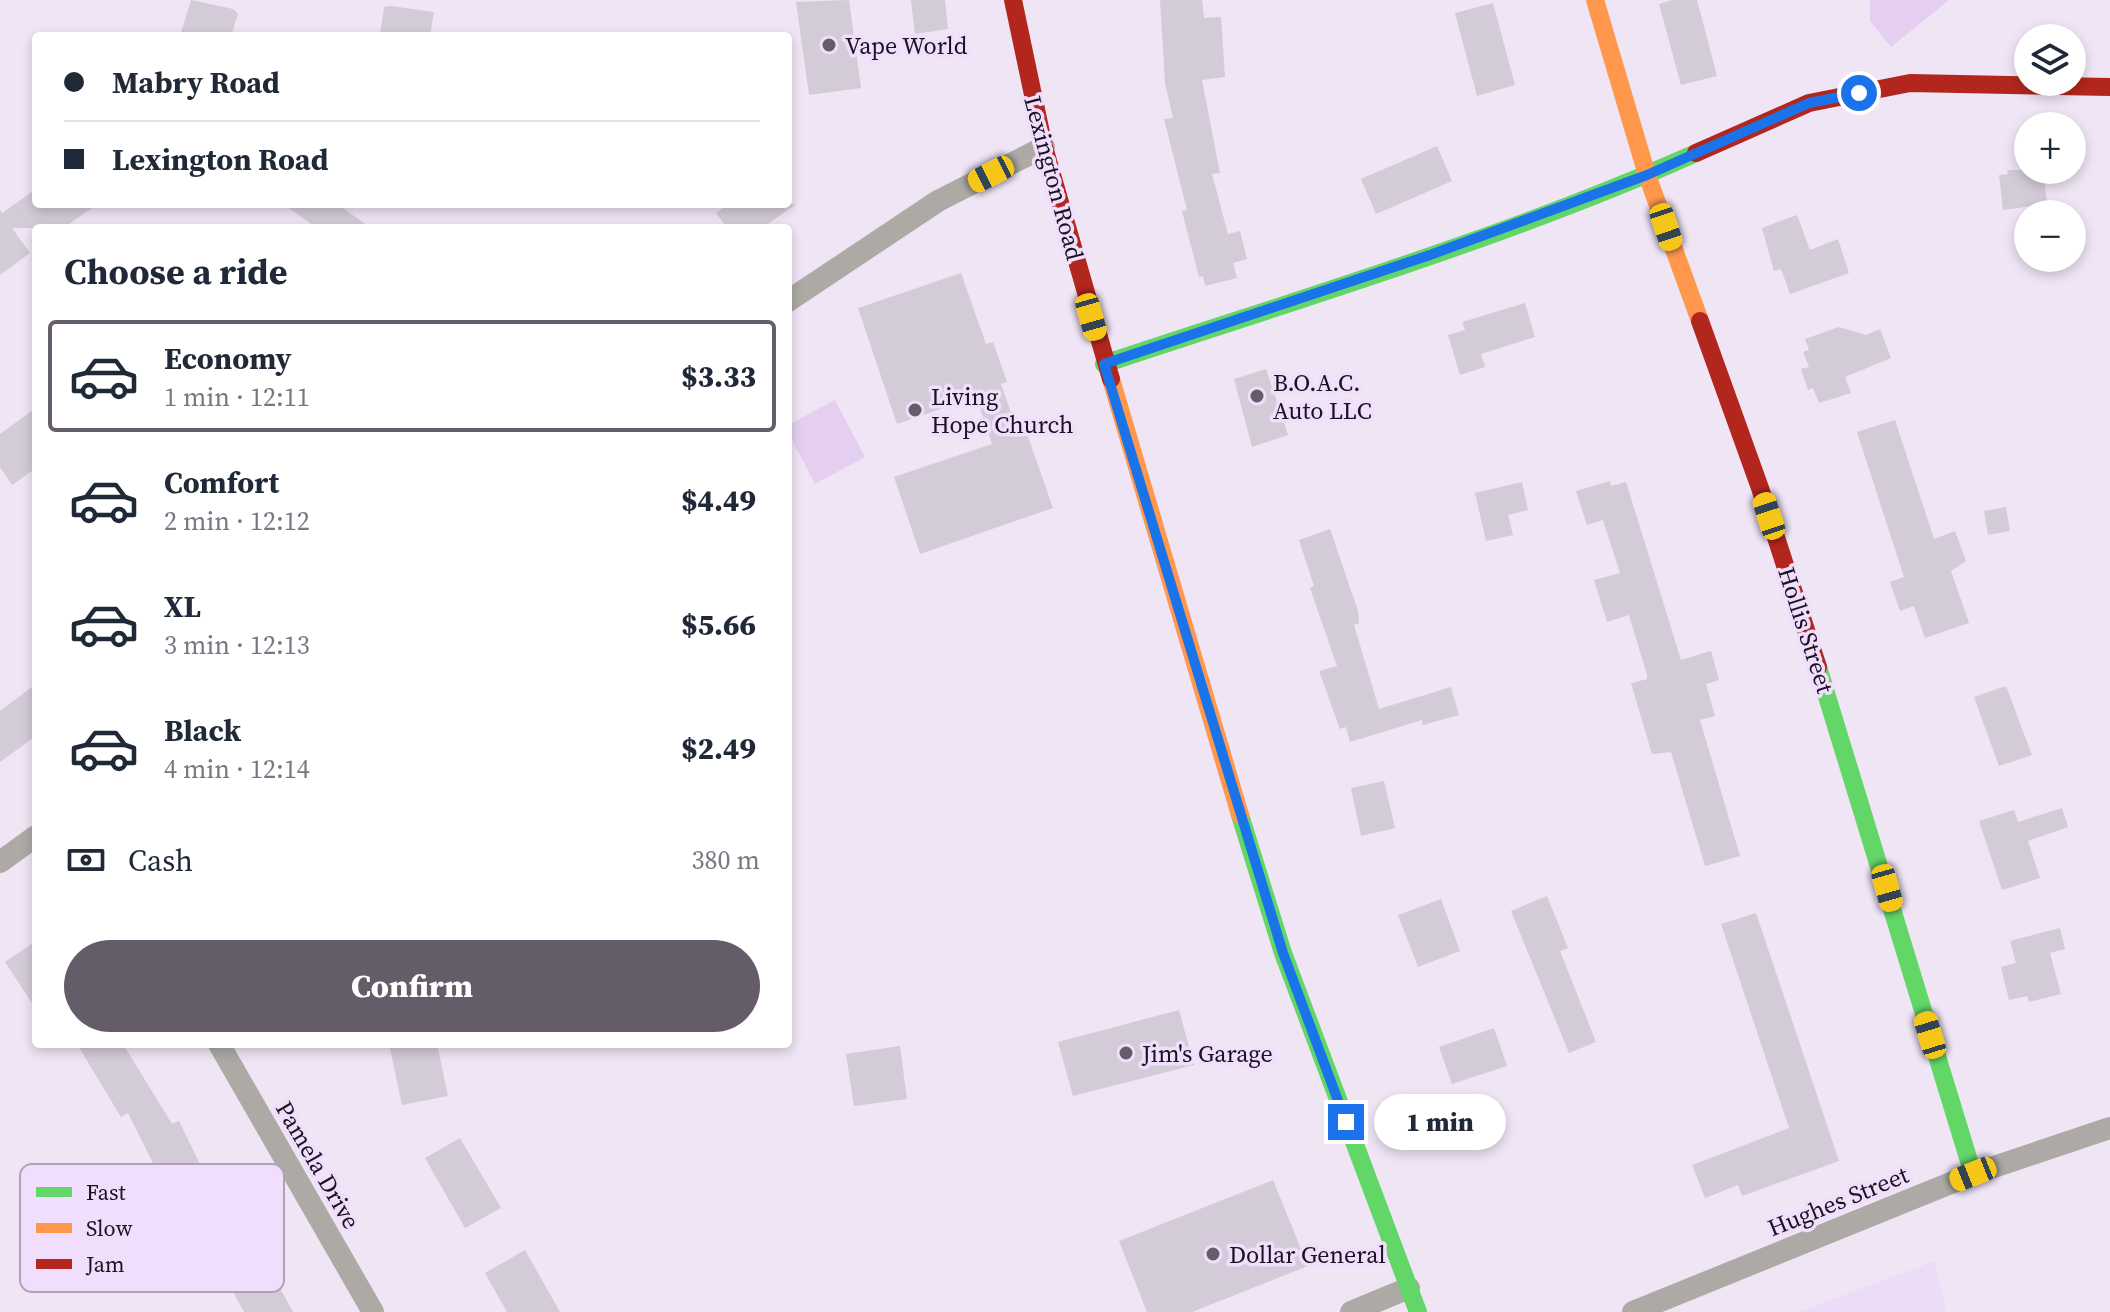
<!DOCTYPE html>
<html lang="en">
<head>
<meta charset="utf-8">
<style>
	:root { --surface:#fff; --page:#f2f2f3; --text:#1f2937; --muted:#747a83; --line:#e0e1e3; --accent:#645c69 }
	body { margin:0; font-family:"Source Serif 4",serif; background:var(--page); color:var(--text); height:100vh; display:flex; flex-direction:column; font-size:30px; white-space:nowrap }
	* { box-sizing:border-box; margin:0 }
	p { font-size:26px; color:var(--muted) }
	.icon { flex:none; width:44px; height:44px; fill:none; stroke:currentColor; stroke-width:2; stroke-linecap:round; stroke-linejoin:round }
	.map { position:relative; flex:1; overflow:hidden }
	.drawer { position:absolute; left:32px; top:224px; width:760px; height:824px; display:flex; flex-direction:column; background:var(--surface); border-radius:8px; box-shadow:0 4px 12px #0003 }
	.drawer>* { flex:none }
	.banner { position:absolute; left:32px; top:32px; width:760px; height:176px; border-radius:8px; box-shadow:0 4px 12px #0003; display:grid; align-content:center; height:176px; padding:0 32px; background:var(--surface) }
	.buttons { position:absolute; left:2014px; top:24px; display:grid; gap:16px }
	.buttons a { display:grid; place-items:center; width:72px; height:72px; border-radius:50%; background:var(--surface); box-shadow:0 4px 12px #0003; font-size:40px }
	.end { position:absolute; width:36px; height:36px; margin:-18px; border:10px solid #1a73e8; background:#fff; box-shadow:0 0 0 4px #fff }
	.from { border-radius:50% }
	.bubble { position:absolute; height:56px; border-radius:28px; background:var(--surface); box-shadow:0 4px 12px #0003; font-size:26px; font-weight:800; line-height:56px; text-align:center }
	.car { position:absolute; width:24px; height:48px; margin:-24px -12px; border-radius:10px; box-shadow:0 0 6px 2px #0007; background:linear-gradient(#f5c518 24%,#345 0 40%,#f5c518 0 76%,#345 0 86%,#f5c518 0) }
	.banner b { display:flex; align-items:center; gap:28px; height:76px; font-size:30px }
	.banner b+b { border-top:2px solid var(--line) }
	.banner i { width:20px; height:20px; background:var(--text) }
	ul { padding:0; list-style:none }
	li { display:flex; align-items:center; gap:24px; height:112px; margin:0 16px 12px; padding:0 16px; border:4px solid transparent; border-radius:8px }
	li div { flex:1 }
	li b { display:block; font-size:30px }
	li em { font-style:normal; font-weight:800 }
	li.on { border-color:var(--accent) }
	li>.icon { width:72px; height:72px; stroke-width:1.5 }
	h2 { padding:0 32px; font-size:36px; line-height:96px }
	.pay { display:flex; align-items:center; gap:20px; height:88px; padding:0 32px; font-size:30px }
	.pay p { margin-inline-start:auto }
	.cta { display:flex; gap:16px; margin-top:auto; padding:16px 32px }
	.cta a { flex:1; height:92px; border-radius:48px; background:var(--accent); color:#fff; font-size:32px; font-weight:800; line-height:92px; text-align:center }
	.map>svg:first-child { display:block }
	.built { fill:#eddcf8 }
	.green { fill:#e4cff1 }
	.building { fill:#d3cbd8 }
	.lines { fill:none; stroke-linecap:round; stroke-linejoin:round }
	.street { stroke:#adaaa6; stroke-width:22 }
	.fast { stroke:#63d668; stroke-width:18 }
	.slow { stroke:#ff974d; stroke-width:18 }
	.jam { stroke:#b3261e; stroke-width:18 }
	.route { stroke:#1a73e8; stroke-width:10 }
	.poi-dot { fill:#645c69; stroke:#f1defc; stroke-width:3 }
	.labels { text-anchor:middle; dominant-baseline:central; stroke-width:7; stroke-linejoin:round; paint-order:stroke }
	.poi-label { font-size:24px; fill:#19131d; stroke:#f1defc; text-anchor:start }
	.street-label { font-size:24px; fill:#19131d; stroke:#f1defc }
	.key { fill:#f1defc; stroke:#b0a1b9; stroke-width:2 }
	.key-label { font-size:22px; fill:#19131d }
</style>
</head>
<body>
<div class="map">
<svg width="2110" height="1312" viewBox="0 0 2110 1312">
	<rect width="100%" height="100%" fill="#efe5f5"/>
	<polygon class="built" points="1935,1261 1946,1312 1798,1312"/>
	<g class="green">
		<polygon points="1870,0 1949,0 1891,47 1870,21"/>
		<polygon points="835,400 865,457 815,484 788,432 788,425"/>
	</g>
	<g class="building">
		<polygon points="191,0 233,9 238,14 231,36 180,36"/>
		<polygon points="849,0 861,88 809,95 796,2"/>
		<polygon points="911,0 945,0 948,29 915,34"/>
		<polygon points="1160,0 1202,0 1204,18 1221,17 1225,77 1202,80 1220,173 1212,174 1228,234 1240,231 1247,259 1233,263 1237,278 1205,286 1203,276 1199,277 1182,211 1187,210 1164,119 1173,118 1165,83"/>
		<polygon points="1672,0 1697,0 1717,76 1681,85 1659,4"/>
		<polygon points="1493,3 1515,85 1477,96 1455,13"/>
		<polygon points="391,6 434,12 430,36 380,36 384,7"/>
		<polygon points="1437,146 1452,181 1376,214 1361,179"/>
		<polygon points="2007,170 2043,170 2047,204 2003,210 1999,175 2008,174"/>
		<polygon points="36,189 36,204 98,204 63,228 12,228 30,253 0,275 0,210 2,213"/>
		<polygon points="283,204 337,204 371,228 317,228"/>
		<polygon points="729,204 796,204 762,228 727,228 716,213"/>
		<polygon points="1797,215 1810,250 1838,239 1849,273 1790,294 1781,269 1774,271 1762,228"/>
		<polygon points="961,273 986,344 993,342 1007,382 1001,384 1018,433 1026,431 1053,508 920,554 894,477 992,444 976,397 897,424 858,308"/>
		<polygon points="1525,303 1535,337 1481,354 1485,367 1460,375 1448,335 1465,330 1462,322"/>
		<polygon points="1839,327 1866,335 1880,329 1891,358 1845,377 1851,393 1819,403 1813,388 1808,390 1801,369 1809,367 1803,352 1809,350 1805,339"/>
		<polygon points="1266,369 1288,435 1252,447 1234,379"/>
		<polygon points="36,408 36,468 12,485 0,467 0,434"/>
		<polygon points="1895,420 1934,539 1955,531 1966,561 1951,571 1969,623 1925,638 1914,606 1900,611 1890,582 1904,577 1857,432"/>
		<polygon points="1610,481 1611,486 1626,482 1681,660 1711,651 1719,680 1706,684 1715,716 1700,720 1740,856 1705,866 1671,752 1652,754 1631,683 1647,679 1647,675 1629,615 1607,622 1594,580 1620,573 1603,520 1587,525 1576,491"/>
		<polygon points="1522,482 1528,510 1508,515 1513,535 1486,541 1475,493"/>
		<polygon points="2006,507 2010,531 1988,535 1984,511"/>
		<polygon points="1330,529 1358,611 1359,623 1354,625 1379,709 1451,687 1459,715 1423,725 1422,720 1350,742 1346,727 1340,729 1319,671 1337,666 1310,588 1314,586 1299,540"/>
		<polygon points="36,684 36,736 0,762 0,711"/>
		<polygon points="2006,686 2032,755 1999,766 1974,697"/>
		<polygon points="1384,781 1395,828 1361,836 1351,788"/>
		<polygon points="2062,808 2068,827 2028,841 2040,878 2002,890 1979,821 2014,810 2018,822"/>
		<polygon points="1547,896 1568,948 1560,951 1596,1042 1569,1053 1511,911"/>
		<polygon points="1441,899 1460,951 1418,967 1398,915"/>
		<polygon points="1756,913 1839,1161 1742,1196 1738,1185 1705,1198 1692,1165 1789,1128 1721,924"/>
		<polygon points="2060,928 2065,949 2050,953 2061,994 2029,1002 2027,996 2009,1000 2001,967 2016,963 2010,941"/>
		<polygon points="36,941 36,1009 5,962"/>
		<polygon points="1179,1010 1194,1065 1073,1096 1058,1042"/>
		<polygon points="1494,1028 1507,1066 1452,1084 1439,1047"/>
		<polygon points="77,1044 123,1044 172,1124 179,1121 217,1199 180,1217 128,1113 121,1117"/>
		<polygon points="389,1044 437,1044 448,1096 402,1105"/>
		<polygon points="900,1046 907,1099 854,1106 846,1054"/>
		<polygon points="460,1138 501,1208 465,1228 425,1158"/>
		<polygon points="1273,1180 1308,1266 1192,1312 1147,1312 1119,1241"/>
		<polygon points="256,1244 293,1312 244,1312 218,1265"/>
		<polygon points="525,1250 560,1312 507,1312 485,1273"/>
	</g>
	<g class="lines">
		<g class="street">
			<polyline points="788,301 938,201 1044,147"/>
			<polyline points="0,862 36,836"/>
			<polyline points="219,1044 373,1312"/>
			<polyline points="1351,1312 1409,1288"/>
			<polyline points="1633,1312 1973,1174 2110,1128"/>
		</g>
		<g class="fast">
			<path d="M 1104,364 C 1302,298 1505,238 1696,153"/>
			<polyline points="1818,667 1973,1174"/>
			<polyline points="1240,815 1283,953 1418,1312"/>
		</g>
		<g class="slow">
			<polyline points="1595,0 1647,175 1700,321"/>
			<polyline points="1111,379 1240,815"/>
		</g>
		<g class="jam">
			<polyline points="1013,0 1044,147 1111,379"/>
			<polyline points="1696,153 1809,103 1910,83 2110,87"/>
			<polyline points="1700,321 1760,488 1818,667"/>
		</g>
	</g>
	<g class="lines">
		<polyline class="route" points="1346,1122 1283,953 1104,364 1430,255 1647,175 1809,103 1859,93"/>
	</g>
	<g class="poi-dot">
		<circle cx="829" cy="45" r="8"/>
		<circle cx="1257" cy="396" r="8"/>
		<circle cx="915" cy="410" r="8"/>
		<circle cx="1126" cy="1053" r="8"/>
		<circle cx="1213" cy="1254" r="8"/>
	</g>
	<g class="labels">
		<g class="poi-label">
			<text x="845" y="45">Vape World</text>
			<text x="1273" y="382">B.O.A.C.<tspan x="1273" dy="28">Auto LLC</tspan></text>
			<text x="931" y="396">Living<tspan x="931" dy="28">Hope Church</tspan></text>
			<text x="1142" y="1053">Jim's Garage</text>
			<text x="1229" y="1254">Dollar General</text>
		</g>
		<g class="street-label">
			<text transform="translate(1054 178) rotate(75)">Lexington Road</text>
			<text transform="translate(1806 630) rotate(72)">Hollis Street</text>
			<text transform="translate(318 1165) rotate(60)">Pamela Drive</text>
			<text transform="translate(1838 1201) rotate(-22)">Hughes Street</text>
		</g>
	</g>
	<rect x="20" y="1164" width="264" height="128" rx="12" class="key"/>
	<rect x="36" y="1187" width="36" height="10" fill="#63d668"/>
	<rect x="36" y="1223" width="36" height="10" fill="#ff974d"/>
	<rect x="36" y="1259" width="36" height="10" fill="#b3261e"/>
	<g class="key-label">
		<text x="86" y="1200">Fast</text>
		<text x="86" y="1236">Slow</text>
		<text x="86" y="1272">Jam</text>
	</g>
</svg>
<div class="buttons">
<a><svg class="icon" aria-label="layers" viewBox="0 0 24 24"><path d="M12 4l9 5-9 5-9-5zM3 14l9 5 9-5"/></svg></a>
<a>+</a>
<a>−</a>
</div>
<i class="end from" style="left:1859px;top:93px"></i>
<i class="end" style="left:1346px;top:1122px"></i>
<div class="bubble" style="left:1374px;top:1094px;width:132px">1 min</div>
<i class="car" style="left:991px;top:174px;rotate:243deg"></i>
<i class="car" style="left:1666px;top:227px;rotate:161deg"></i>
<i class="car" style="left:1091px;top:317px;rotate:164deg"></i>
<i class="car" style="left:1769px;top:516px;rotate:342deg"></i>
<i class="car" style="left:1887px;top:888px;rotate:164deg"></i>
<i class="car" style="left:1930px;top:1035px;rotate:343deg"></i>
<i class="car" style="left:1973px;top:1174px;rotate:248deg"></i>
<div class="banner">
<b><i class="from"></i>Mabry Road</b>
<b><i></i>Lexington Road</b>
</div>
<section class="drawer">
<h2>Choose a ride</h2>
<ul>
<li class="on"><svg class="icon" aria-label="car" viewBox="0 0 24 24"><path d="M5 17H2v-5l4-1 3-4h7l3 4 3 1v5h-3M9 17h6M6 11h13"/><circle cx="7" cy="17" r="2"/><circle cx="17" cy="17" r="2"/></svg><div><b>Economy</b><p>1 min · 12:11</p></div><em>$3.33</em></li>
<li><svg class="icon" aria-label="car" viewBox="0 0 24 24"><path d="M5 17H2v-5l4-1 3-4h7l3 4 3 1v5h-3M9 17h6M6 11h13"/><circle cx="7" cy="17" r="2"/><circle cx="17" cy="17" r="2"/></svg><div><b>Comfort</b><p>2 min · 12:12</p></div><em>$4.49</em></li>
<li><svg class="icon" aria-label="car" viewBox="0 0 24 24"><path d="M5 17H2v-5l4-1 3-4h7l3 4 3 1v5h-3M9 17h6M6 11h13"/><circle cx="7" cy="17" r="2"/><circle cx="17" cy="17" r="2"/></svg><div><b>XL</b><p>3 min · 12:13</p></div><em>$5.66</em></li>
<li><svg class="icon" aria-label="car" viewBox="0 0 24 24"><path d="M5 17H2v-5l4-1 3-4h7l3 4 3 1v5h-3M9 17h6M6 11h13"/><circle cx="7" cy="17" r="2"/><circle cx="17" cy="17" r="2"/></svg><div><b>Black</b><p>4 min · 12:14</p></div><em>$2.49</em></li>
</ul>
<div class="pay"><svg class="icon" aria-label="cash" viewBox="0 0 24 24"><path d="M3 7h18v10H3z"/><circle cx="12" cy="12" r="2"/></svg>Cash<p>380 m</p></div>
<div class="cta"><a>Confirm</a></div>
</section>
</div>
</body>
</html>
